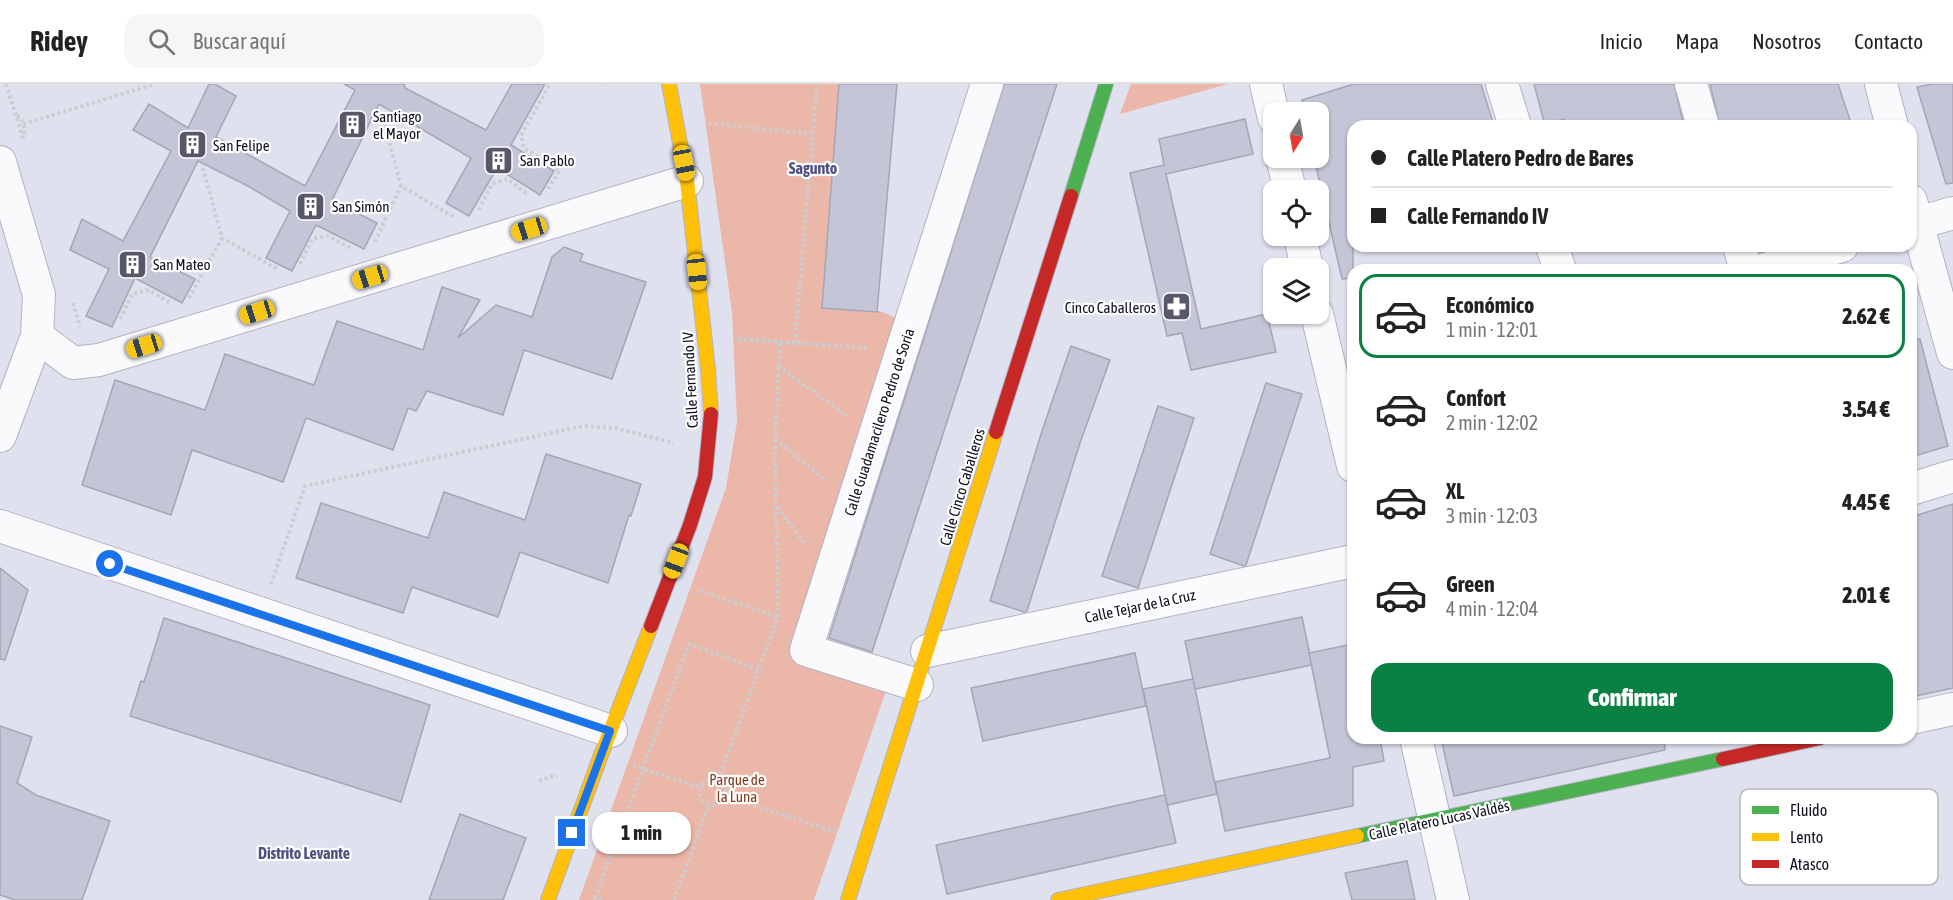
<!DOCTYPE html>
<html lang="es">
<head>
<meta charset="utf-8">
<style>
	:root { --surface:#fff; --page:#f6f6f6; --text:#222; --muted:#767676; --line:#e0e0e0; --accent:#0b8043 }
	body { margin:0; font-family:"Asap Condensed",sans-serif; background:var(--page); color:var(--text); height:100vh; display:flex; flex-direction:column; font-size:22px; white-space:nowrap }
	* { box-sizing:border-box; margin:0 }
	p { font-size:20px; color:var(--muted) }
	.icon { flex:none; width:33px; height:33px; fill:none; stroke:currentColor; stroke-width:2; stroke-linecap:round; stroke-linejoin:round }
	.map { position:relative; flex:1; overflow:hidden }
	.side { position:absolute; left:1347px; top:180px; width:570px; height:480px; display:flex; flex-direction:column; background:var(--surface); border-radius:18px; box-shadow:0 2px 4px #0004 }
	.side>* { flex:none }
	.hud { position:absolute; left:1347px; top:36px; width:570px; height:132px; border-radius:18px; box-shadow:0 2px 4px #0004; display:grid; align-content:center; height:132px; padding:0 24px; background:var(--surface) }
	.needle { width:39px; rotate:191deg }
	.fabs { position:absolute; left:1263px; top:18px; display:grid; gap:12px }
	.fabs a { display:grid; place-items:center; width:66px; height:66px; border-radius:12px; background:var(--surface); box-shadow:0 2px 4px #0004; font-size:30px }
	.end { position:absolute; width:27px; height:27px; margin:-14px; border:8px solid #1a73e8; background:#fff; box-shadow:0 0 0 3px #fff }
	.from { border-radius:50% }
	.bubble { position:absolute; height:42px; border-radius:18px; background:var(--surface); box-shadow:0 2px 4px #0004; font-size:20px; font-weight:800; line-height:42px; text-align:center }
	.car { position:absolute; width:18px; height:36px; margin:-18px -9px; border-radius:8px; box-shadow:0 0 4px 2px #0007; background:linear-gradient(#f5c518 24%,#345 0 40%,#f5c518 0 76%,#345 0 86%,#f5c518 0) }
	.hud b { display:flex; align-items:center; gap:21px; height:57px; font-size:22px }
	.hud b+b { border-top:2px solid var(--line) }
	.hud i { width:15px; height:15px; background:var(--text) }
	ul { padding:10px 0 0; list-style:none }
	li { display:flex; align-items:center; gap:18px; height:84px; margin:0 12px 9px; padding:0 12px; border:3px solid transparent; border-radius:18px }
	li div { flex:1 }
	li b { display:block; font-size:22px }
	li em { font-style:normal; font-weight:800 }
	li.current { border-color:var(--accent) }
	li>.icon { width:54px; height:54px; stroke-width:1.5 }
	.cta { display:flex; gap:12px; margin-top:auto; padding:12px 24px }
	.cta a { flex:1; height:69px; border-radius:18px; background:var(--accent); color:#fff; font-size:24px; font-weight:800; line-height:69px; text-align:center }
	header { display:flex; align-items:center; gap:36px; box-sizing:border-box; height:84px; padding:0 30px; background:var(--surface); border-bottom:2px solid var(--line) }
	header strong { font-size:28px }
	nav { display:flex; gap:33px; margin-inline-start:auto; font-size:21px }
	.search { width:420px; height:54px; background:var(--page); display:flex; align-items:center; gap:15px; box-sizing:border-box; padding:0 21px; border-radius:18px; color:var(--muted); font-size:22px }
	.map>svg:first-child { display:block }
	.green { fill:#ebb7a8 }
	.building { fill:#c4c5d6; stroke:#a5a5b6; stroke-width:1.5 }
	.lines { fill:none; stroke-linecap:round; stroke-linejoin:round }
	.street-casing { stroke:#b2b2c3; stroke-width:34 }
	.fast-casing { stroke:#b2b2c3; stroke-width:16 }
	.slow-casing { stroke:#b2b2c3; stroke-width:16 }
	.jam-casing { stroke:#b2b2c3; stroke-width:16 }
	.path { stroke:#cccdd1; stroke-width:4; stroke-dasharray:3 3; stroke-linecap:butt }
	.street { stroke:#fafafd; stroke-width:32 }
	.fast { stroke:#4caf50; stroke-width:14 }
	.slow { stroke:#ffc107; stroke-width:14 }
	.jam { stroke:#c62828; stroke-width:14 }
	.route { stroke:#1a73e8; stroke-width:8 }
	.labels { text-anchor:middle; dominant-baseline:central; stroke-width:4.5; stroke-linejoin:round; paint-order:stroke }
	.poi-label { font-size:15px; fill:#0d0d21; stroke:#fff; text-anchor:start }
	.street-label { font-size:15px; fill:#0d0d21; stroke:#fff }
	.park-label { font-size:15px; fill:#853b1b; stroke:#fff }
	.neighbourhood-label { font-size:16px; font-weight:bold; fill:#505084; stroke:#fff }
	.key { fill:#fff; stroke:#b6b6bc; stroke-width:1.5 }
	.key-label { font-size:16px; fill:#0d0d21 }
</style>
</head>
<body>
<header>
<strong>Ridey</strong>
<div class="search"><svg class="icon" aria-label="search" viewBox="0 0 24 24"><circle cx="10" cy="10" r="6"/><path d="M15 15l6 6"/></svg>Buscar aquí</div>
<nav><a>Inicio</a><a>Mapa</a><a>Nosotros</a><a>Contacto</a></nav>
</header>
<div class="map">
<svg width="1953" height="816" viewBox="0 0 1953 816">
	<rect width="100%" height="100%" fill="#e0e1ef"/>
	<g class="green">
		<polygon points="700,0 852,0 835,209 907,238 801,569 889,598 814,816 579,816 726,404 737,338 732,228"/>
		<polygon points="1131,0 1228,0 1120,30"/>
	</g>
	<g class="building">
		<polygon points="209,0 215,0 236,12 216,53 305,102 355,6 344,0 404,0 405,4 486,46 512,0 545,0 511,61 554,87 540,111 497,84 469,132 446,119 471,74 379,20 332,116 377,139 364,165 316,141 292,187 266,174 290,127 248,102 198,77 150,173 195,195 182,219 135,194 112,243 86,232 109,185 70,166 82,135 123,157 171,67 133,46 149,20 188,44"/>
		<polygon points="839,0 897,0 877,228 822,224"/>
		<polygon points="1004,0 1057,0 872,568 829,554"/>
		<polygon points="1354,0 1481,0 1494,42 1353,42 1353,194 1342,195 1314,74 1318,74 1318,28 1304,28 1302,16"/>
		<polygon points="1534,0 1674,0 1684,42 1566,42 1564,35 1545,41"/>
		<polygon points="1710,0 1838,0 1852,42 1720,42"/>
		<polygon points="1933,0 1953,0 1953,99 1946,100 1917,3"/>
		<polygon points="1245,35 1253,70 1166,90 1201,245 1267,230 1276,268 1191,286 1182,249 1167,252 1130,89 1164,81 1159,55"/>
		<polygon points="564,163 583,170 580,177 646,198 612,295 524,266 503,331 427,307 416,327 408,324 393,366 306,334 283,398 192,366 171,431 82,401 115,296 205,326 225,270 314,301 337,237 423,266 442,203 480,216 458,254 496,221 532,233 552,173"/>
		<polygon points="1920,255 1948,362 1911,373 1911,256"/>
		<polygon points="1071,262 1110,276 1080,359 1027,527 1024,528 990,517 1042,347"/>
		<polygon points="1266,299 1302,310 1246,481 1244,482 1210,470"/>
		<polygon points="1158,322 1194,334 1138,504 1102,492"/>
		<polygon points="546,370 641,400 631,432 629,431 608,499 520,468 498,533 412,503 403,529 296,494 321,419 428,454 444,408 525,436"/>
		<polygon points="1953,420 1953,604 1911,613 1911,433"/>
		<polygon points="0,484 28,506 5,576 0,575"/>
		<polygon points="1302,533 1312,581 1195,605 1185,557"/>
		<polygon points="164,534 430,621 401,718 130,632 141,597 144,598"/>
		<polygon points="1353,560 1353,654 1380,654 1384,677 1353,683 1353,722 1225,747 1215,698 1330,674 1309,569"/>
		<polygon points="1135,569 1146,622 983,657 971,604"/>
		<polygon points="1193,595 1217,710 1167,721 1143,605"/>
		<polygon points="0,642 32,653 17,699 36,711 110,737 82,816 15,816 0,811"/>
		<polygon points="1441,654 1664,654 1665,666 1454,712"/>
		<polygon points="1165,711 1176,759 947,810 936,761"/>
		<polygon points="460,730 526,754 503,816 429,816"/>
		<polygon points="1407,777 1415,816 1352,816 1345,789"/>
	</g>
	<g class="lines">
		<defs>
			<g id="street">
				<polyline points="1266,0 1274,34"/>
				<polyline points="1502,0 1515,42"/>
				<polyline points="1691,0 1703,42"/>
				<polyline points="1881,0 1892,42"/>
				<polyline points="1282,74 1290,106"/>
				<polyline points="0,78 39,211 37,252 0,352"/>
				<polyline points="1911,117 1953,269"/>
				<polyline points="1911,141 1953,129"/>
				<polyline points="1300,152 1307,184"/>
				<polyline points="1552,162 1560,186"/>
				<polyline points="1739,162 1746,186"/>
				<polyline points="1762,186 1842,162"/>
				<polyline points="1317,230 1353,382"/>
				<polyline points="37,252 73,279 99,276 687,97"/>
				<polyline points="1911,405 1953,392"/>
				<polyline points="0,442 611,647"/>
				<polyline points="927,567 1353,477"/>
				<polyline points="917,601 806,566 987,0"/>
				<polyline points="1911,634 1953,625"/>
				<polyline points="1416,654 1453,816"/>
			</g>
			<g id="fast">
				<polyline points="1071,112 1106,0"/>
				<polyline points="1357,752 1723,675"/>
			</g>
			<g id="slow">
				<polyline points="669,0 687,97 708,285 711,330"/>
				<polyline points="548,816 601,671 651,542"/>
				<polyline points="848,816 996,348"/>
				<polyline points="1058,816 1357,752"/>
			</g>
			<g id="jam">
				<polyline points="996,348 1071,112"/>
				<polyline points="651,542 690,441 705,393 711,330"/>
				<polyline points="1723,675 1820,654"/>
			</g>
		</defs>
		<use href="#street" class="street-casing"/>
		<use href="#fast" class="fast-casing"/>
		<use href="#slow" class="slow-casing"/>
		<use href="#jam" class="jam-casing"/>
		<g class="path">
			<polyline points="6,0 23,54"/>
			<polyline points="606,0 607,0"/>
			<polyline points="382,30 401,102 454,133"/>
			<path d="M 17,32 L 21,34 C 23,41 26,47 23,54"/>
			<polyline points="709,39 812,50"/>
			<polyline points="23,40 155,0"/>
			<polyline points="203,84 222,154 279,186"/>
			<polyline points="548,105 560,86 524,64 521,51 550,0"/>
			<polyline points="479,126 492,100 508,95 528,111"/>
			<polyline points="375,158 401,102"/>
			<polyline points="300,180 312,155 328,152 351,164"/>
			<polyline points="189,214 222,154"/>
			<polyline points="73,219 80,243"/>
			<polyline points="120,235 132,210 149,206 170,219"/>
			<polyline points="738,255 868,264"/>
			<polyline points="795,259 817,0"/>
			<polyline points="778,282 847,332"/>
			<polyline points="775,355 825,396"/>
			<polyline points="777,423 805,460"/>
			<polyline points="271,500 305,402 583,342 616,344 674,359"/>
			<polyline points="700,507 778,533"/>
			<polyline points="633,682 700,703"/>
			<circle cx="713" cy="708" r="13"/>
			<polyline points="718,696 778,533 775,355 780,258"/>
			<polyline points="539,697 553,692 557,693"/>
			<polyline points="725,712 836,748"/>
			<polyline points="601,816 595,814 689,560 758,585"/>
			<polyline points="674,816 709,720"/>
		</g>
		<use href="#street" class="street"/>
		<use href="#fast" class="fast"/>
		<use href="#slow" class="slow"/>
		<use href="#jam" class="jam"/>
	</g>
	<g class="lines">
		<polyline class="route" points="110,480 610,647 572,749"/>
	</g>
	<defs>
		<symbol id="building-square" viewBox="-11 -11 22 22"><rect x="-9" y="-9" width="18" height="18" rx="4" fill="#575769" stroke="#fff"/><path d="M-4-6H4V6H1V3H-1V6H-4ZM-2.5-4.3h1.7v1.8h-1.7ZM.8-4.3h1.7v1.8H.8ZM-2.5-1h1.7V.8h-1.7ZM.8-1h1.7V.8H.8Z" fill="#fff"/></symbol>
		<symbol id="pharmacy-square" viewBox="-11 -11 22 22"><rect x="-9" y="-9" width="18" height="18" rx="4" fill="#575769" stroke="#fff"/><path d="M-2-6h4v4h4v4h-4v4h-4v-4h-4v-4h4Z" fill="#fff"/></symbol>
	</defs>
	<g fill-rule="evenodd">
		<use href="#building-square" x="336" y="24" width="33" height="33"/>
		<use href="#building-square" x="176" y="44" width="33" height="33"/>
		<use href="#building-square" x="482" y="60" width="33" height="33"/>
		<use href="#building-square" x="294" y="106" width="33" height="33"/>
		<use href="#building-square" x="116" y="164" width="33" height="33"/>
		<use href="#pharmacy-square" x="1160" y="206" width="33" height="33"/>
	</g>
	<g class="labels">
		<g class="poi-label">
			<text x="373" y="32">Santiago<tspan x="373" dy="17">el Mayor</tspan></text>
			<text x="213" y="61">San Felipe</text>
			<text x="520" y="76">San Pablo</text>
			<text x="332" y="122">San Simón</text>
			<text x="153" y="180">San Mateo</text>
			<text x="1156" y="223" text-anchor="end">Cinco Caballeros</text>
		</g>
		<g class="street-label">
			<text transform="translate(690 296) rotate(-93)">Calle Fernando IV</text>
			<text transform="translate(879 338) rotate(-72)">Calle Guadamacilero Pedro de Soria</text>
			<text transform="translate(962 403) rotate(-73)">Calle Cinco Caballeros</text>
			<text transform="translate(1140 522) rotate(-12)">Calle Tejar de la Cruz</text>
			<text transform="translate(1439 736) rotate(-12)">Calle Platero Lucas Valdés</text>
		</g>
		<g class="park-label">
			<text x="737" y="695">Parque de<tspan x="737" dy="17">la Luna</tspan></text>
		</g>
		<g class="neighbourhood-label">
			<text x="813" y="84">Sagunto</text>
			<text x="304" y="769">Distrito Levante</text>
		</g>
	</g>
	<rect x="1740" y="705" width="198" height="96" rx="9" class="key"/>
	<rect x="1752" y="722" width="27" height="8" fill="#4caf50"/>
	<rect x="1752" y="749" width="27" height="8" fill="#ffc107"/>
	<rect x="1752" y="776" width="27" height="8" fill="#c62828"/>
	<g class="key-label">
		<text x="1790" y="732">Fluido</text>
		<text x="1790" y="759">Lento</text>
		<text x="1790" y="786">Atasco</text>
	</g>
</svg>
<div class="fabs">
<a><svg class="needle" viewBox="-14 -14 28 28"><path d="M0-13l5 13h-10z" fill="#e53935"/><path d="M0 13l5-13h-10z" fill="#767676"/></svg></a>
<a><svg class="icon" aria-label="locate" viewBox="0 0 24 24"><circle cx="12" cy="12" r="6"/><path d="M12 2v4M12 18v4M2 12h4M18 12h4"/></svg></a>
<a><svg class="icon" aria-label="layers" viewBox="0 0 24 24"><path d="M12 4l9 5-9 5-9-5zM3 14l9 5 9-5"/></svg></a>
</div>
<i class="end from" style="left:110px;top:480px"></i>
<i class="end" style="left:572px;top:749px"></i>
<div class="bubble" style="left:592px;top:728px;width:99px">1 min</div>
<i class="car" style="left:684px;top:79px;rotate:169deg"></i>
<i class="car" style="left:529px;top:145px;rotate:253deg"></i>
<i class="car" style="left:697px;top:188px;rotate:174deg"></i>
<i class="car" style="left:370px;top:193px;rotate:253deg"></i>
<i class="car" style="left:257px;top:228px;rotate:253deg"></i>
<i class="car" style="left:144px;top:262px;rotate:253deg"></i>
<i class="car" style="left:676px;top:477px;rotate:201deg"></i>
<div class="hud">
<b><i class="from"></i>Calle Platero Pedro de Bares</b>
<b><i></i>Calle Fernando IV</b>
</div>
<section class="side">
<ul>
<li class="current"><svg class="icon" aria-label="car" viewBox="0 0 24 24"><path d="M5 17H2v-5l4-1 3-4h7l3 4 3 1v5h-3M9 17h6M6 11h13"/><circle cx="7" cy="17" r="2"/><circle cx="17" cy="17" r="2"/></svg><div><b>Económico</b><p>1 min · 12:01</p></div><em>2.62 €</em></li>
<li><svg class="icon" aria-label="car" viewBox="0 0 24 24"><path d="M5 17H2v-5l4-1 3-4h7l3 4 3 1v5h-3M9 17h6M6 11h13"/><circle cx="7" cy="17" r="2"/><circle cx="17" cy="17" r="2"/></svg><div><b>Confort</b><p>2 min · 12:02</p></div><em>3.54 €</em></li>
<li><svg class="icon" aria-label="car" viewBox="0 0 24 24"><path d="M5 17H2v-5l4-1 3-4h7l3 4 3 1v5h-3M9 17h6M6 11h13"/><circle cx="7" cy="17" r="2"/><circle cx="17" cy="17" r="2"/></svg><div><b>XL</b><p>3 min · 12:03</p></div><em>4.45 €</em></li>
<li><svg class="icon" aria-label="car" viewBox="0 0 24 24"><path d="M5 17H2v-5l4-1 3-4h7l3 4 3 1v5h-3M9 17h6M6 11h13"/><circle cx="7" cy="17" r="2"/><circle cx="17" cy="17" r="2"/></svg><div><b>Green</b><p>4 min · 12:04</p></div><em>2.01 €</em></li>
</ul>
<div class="cta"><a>Confirmar</a></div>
</section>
</div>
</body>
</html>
